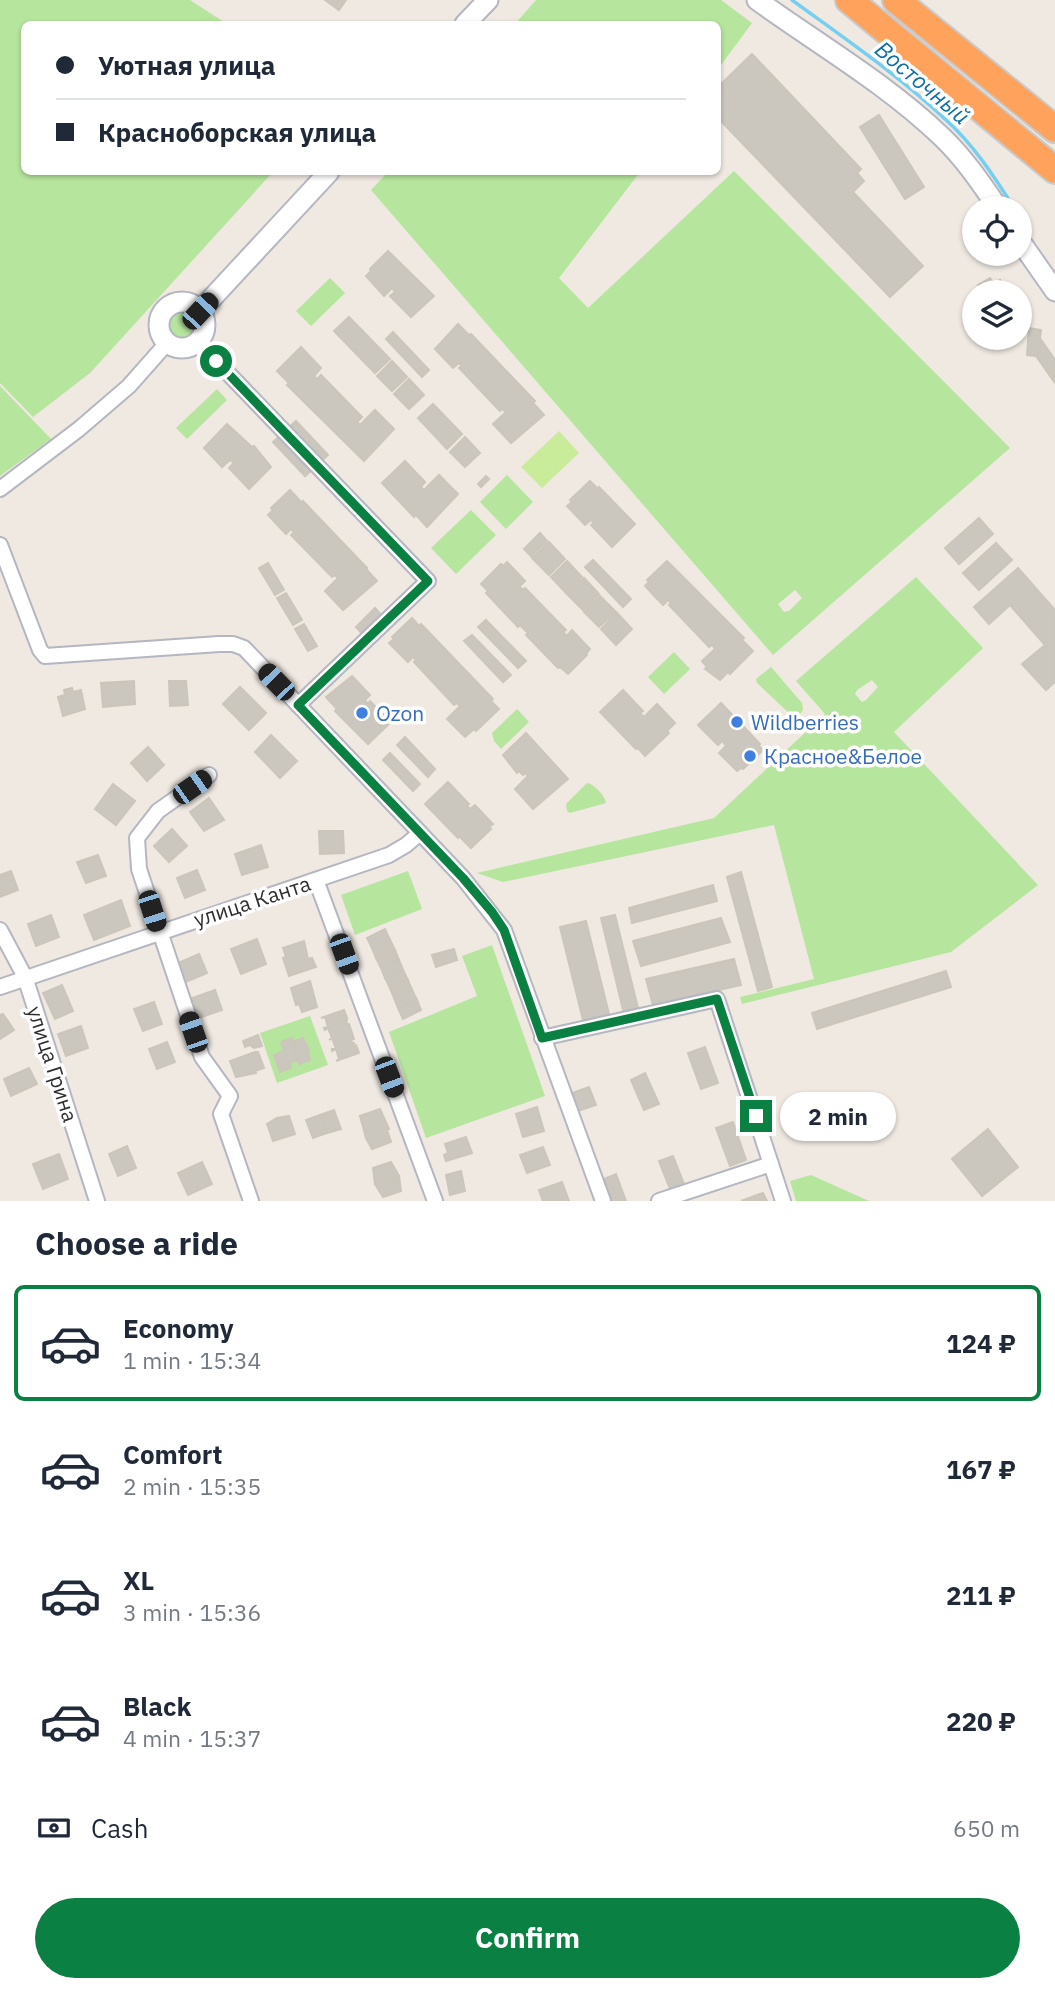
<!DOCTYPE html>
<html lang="en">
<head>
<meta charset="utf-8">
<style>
	:root { --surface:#fff; --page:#f6f6f7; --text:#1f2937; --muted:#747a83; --line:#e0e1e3; --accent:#0b8043 }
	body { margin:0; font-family:"IBM Plex Sans",sans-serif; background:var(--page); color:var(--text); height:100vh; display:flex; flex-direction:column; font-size:26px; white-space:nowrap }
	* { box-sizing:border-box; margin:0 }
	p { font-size:23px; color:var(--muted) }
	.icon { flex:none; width:38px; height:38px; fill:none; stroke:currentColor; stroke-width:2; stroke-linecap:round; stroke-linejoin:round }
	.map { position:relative; height:1201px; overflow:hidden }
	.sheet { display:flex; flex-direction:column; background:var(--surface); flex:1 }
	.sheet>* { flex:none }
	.guide { position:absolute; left:21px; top:21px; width:700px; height:154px; border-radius:10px; box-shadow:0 2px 5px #0004; display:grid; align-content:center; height:154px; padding:0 35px; background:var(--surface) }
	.controls { position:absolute; left:962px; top:196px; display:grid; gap:14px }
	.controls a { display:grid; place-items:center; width:70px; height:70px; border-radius:50%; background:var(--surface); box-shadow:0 2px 5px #0004; font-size:35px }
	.end { position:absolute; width:32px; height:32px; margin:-16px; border:9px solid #0b8043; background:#fff; box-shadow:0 0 0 4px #fff }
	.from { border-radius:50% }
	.bubble { position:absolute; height:49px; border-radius:24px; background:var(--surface); box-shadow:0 2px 5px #0004; font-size:23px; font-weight:700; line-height:49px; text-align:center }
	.car { position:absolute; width:21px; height:42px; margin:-21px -10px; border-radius:9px; box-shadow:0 0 5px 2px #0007; background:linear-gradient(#222 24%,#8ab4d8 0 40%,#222 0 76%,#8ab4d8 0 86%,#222 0) }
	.guide b { display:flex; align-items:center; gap:24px; height:66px; font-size:26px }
	.guide b+b { border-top:2px solid var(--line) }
	.guide i { width:18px; height:18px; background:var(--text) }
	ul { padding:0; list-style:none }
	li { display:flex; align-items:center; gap:21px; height:116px; margin:0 14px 10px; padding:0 21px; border:4px solid transparent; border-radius:10px }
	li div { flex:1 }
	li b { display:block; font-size:26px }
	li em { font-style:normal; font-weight:700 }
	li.on { border-color:var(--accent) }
	li>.icon { width:63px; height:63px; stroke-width:1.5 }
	h2 { padding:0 35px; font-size:32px; line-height:84px }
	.pay { display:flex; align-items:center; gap:18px; height:77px; padding:0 35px; font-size:26px }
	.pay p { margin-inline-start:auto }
	.cta { display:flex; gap:14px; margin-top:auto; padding:14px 35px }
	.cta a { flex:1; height:80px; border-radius:42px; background:var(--accent); color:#fff; font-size:28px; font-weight:700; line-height:80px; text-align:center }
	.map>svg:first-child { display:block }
	.green { fill:#b6e59e; fill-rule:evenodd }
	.pitch { fill:#c9ec9a }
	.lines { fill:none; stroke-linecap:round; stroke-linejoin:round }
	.stream { stroke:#75cff0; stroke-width:3.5 }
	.building { fill:#cbc7bf; stroke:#cbc5ba; stroke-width:2 }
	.street-casing { stroke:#b4b7c1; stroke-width:18 }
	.secondary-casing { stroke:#b4b7c1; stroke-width:23 }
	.highway-casing { stroke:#c9c9c9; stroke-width:30 }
	.street { stroke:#fff; stroke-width:14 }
	.secondary { stroke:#fff; stroke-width:19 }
	.highway { stroke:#ffa35c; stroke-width:26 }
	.route { stroke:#0b8043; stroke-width:9 }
	.shop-dot { fill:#3f7fe0; stroke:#fff; stroke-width:2.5 }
	.labels { text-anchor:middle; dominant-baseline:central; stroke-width:7; stroke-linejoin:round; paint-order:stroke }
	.shop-label { font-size:21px; fill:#366cbe; stroke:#fff; text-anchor:start }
	.street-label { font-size:21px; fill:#2e2e2e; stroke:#fff }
	.water-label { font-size:23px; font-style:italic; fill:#0d6fa3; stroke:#fff }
</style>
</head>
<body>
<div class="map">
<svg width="1055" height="1201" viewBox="0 0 1055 1201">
	<rect width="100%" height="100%" fill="#efe9e1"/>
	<g class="green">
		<polygon points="0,0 190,0 227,24 24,24 24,172 273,172 90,373 33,417 0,383"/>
		<polygon points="536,0 721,0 752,23 718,69 718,24 515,24"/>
		<path d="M 734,171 L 1010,448 L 773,655 L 371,190 L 388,172 L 640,172 L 559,278 L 588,308 ZM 795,590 L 802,598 L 789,611 L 784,612 L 778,604 Z"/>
		<polygon points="330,278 345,293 311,326 296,311"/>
		<circle cx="182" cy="325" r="12"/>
		<polygon points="0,386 51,439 0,476"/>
		<polygon points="217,389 227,400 187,439 176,428"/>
		<polygon points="507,475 533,502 506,529 480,502"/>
		<polygon points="471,510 496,535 456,574 431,548"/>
		<path d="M 916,577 L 983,648 L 894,732 L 1038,885 L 951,952 L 742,1004 L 740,997 L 814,979 L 774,825 L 503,882 L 477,873 L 714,818 L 825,714 L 796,681 ZM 872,680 L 878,687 L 866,700 L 862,702 L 855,694 L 857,690 Z"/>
		<polygon points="674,652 690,669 664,694 648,677"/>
		<polygon points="771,667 802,703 803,710 799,715 790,714 757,683 756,679"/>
		<polygon points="517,709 529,722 501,749 494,741 492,733"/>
		<path d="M 587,783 C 594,784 605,796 606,803 L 570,813 L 567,811 L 566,804 Z"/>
		<polygon points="408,871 422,909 355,935 341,895"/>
		<polygon points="492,945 545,1096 426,1138 389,1032 477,996 462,956"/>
		<polygon points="310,1016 328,1065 277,1083 260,1033"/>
		<polygon points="811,1175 869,1201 796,1201 790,1181"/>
	</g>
	<polygon class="pitch" points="559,431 579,453 542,488 521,467"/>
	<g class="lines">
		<path class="stream" d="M 792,0 C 844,38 898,75 945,119 C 973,144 994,176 1014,208"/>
	</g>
	<g class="building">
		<polygon points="325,0 346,0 339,10"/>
		<polygon points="752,54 861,169 857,173 864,181 853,192 923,266 890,297 718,118 718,87"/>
		<polygon points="879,115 924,187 905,199 860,127"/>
		<polygon points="388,251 434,296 411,317 390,296 395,292 392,288 384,296 366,276 371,271 370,269"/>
		<polygon points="990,278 994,284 1000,280 1008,292 983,292 978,285"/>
		<polygon points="349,317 390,359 375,373 334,331"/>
		<polygon points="458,324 469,335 471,334 535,401 533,403 544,415 511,443 493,424 506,412 502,409 500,411 459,368 462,366 459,363 453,368 435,349"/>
		<polygon points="1029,328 1041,330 1040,338 1055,360 1055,383 1036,356 1027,355"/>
		<polygon points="393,332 429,370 422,377 386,339"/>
		<polygon points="301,347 321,368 314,376 317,379 321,375 362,417 357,422 360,425 375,410 394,429 364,461 287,385 289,383 277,371"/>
		<polygon points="392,361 407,377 392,391 377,376"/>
		<polygon points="409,379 424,395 409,409 394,394"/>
		<polygon points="433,404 462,434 447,449 418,418"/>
		<polygon points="296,421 328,455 320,462 288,428"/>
		<polygon points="227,424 252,447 254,446 271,467 249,489 229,468 234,463 230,460 222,467 204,448"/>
		<polygon points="281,435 313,469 305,476 273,442"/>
		<polygon points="465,437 480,453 465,467 450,452"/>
		<polygon points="405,461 425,482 421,487 424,490 439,475 458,494 427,527 416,515 414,517 382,483"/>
		<polygon points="486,476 489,479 481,487 478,484"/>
		<polygon points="590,481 598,489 599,487 635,524 612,547 591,525 594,523 591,520 585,525 567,506 572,502 570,500"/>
		<polygon points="290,490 302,503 303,501 367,568 366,569 377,581 343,610 325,591 338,578 335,575 332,577 291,535 294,532 291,529 286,534 268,515 273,510 271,508"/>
		<polygon points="979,518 993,534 959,564 945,548"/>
		<polygon points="540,533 547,541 531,556 524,549"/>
		<polygon points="549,542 565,559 549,575 532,558"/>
		<polygon points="996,543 1012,560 979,590 963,573"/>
		<polygon points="593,560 631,599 623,607 585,567"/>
		<polygon points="567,561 582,577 566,593 551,577"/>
		<polygon points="667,561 744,638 742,640 753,651 730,674 728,672 720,680 705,669 707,667 702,661 715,649 712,645 709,647 669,605 671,603 668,600 663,605 645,586 649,582 647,580"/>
		<polygon points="507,562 525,581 519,587 521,588 523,590 525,588 566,630 563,632 567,636 572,630 590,649 586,654 587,655 568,674 560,667 558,668 526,635 528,633 520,625 518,627 486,593 488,591 481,584 501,564 503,566"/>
		<polygon points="268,563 284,590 275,595 259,568"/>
		<polygon points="1018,568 1055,610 1055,682 1046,690 1022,664 1045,645 1010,605 989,624 974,607"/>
		<polygon points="584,578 599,594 583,610 567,594"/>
		<polygon points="286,593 302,620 293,625 277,598"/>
		<polygon points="600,596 616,612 599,627 584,612"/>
		<polygon points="375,608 382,616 363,635 356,627"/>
		<polygon points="617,613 632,629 616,645 601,629"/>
		<polygon points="412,618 419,626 421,624 493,699 491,701 499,709 476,731 474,729 465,737 447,719 460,706 457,703 454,705 414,662 416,660 413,657 408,662 389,643 394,639 392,637"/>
		<polygon points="486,620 526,661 518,668 478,627"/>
		<polygon points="304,624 317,646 308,651 295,629"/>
		<polygon points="472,635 511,675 503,682 464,641"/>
		<polygon points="352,676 370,695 365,700 368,704 370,701 391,722 368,744 335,711 337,709 326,697"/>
		<polygon points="134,681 135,704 103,707 101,683"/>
		<polygon points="169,681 186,681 188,705 170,706"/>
		<polygon points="240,687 266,713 249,730 223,704"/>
		<polygon points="72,688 73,692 81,690 85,709 63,716 58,697 65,695 64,690"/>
		<polygon points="623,690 643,711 640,713 644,717 657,704 675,723 667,731 669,733 645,756 638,748 636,749 600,712"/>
		<polygon points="721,703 760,744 759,746 763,750 743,769 741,768 737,771 719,753 726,746 722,741 718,745 698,725"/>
		<polygon points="526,733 568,779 533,809 515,789 528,776 525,773 523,775 519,771 517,773 503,755"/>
		<polygon points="271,735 297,761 280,778 255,752"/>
		<polygon points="405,737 435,769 428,777 397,745"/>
		<polygon points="148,747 164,765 147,781 131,763"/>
		<polygon points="390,753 420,784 413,791 383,760"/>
		<polygon points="448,782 469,804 467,806 470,809 475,805 493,824 489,827 491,829 471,848 459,836 458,838 425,804"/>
		<polygon points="113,784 135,801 116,825 95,809"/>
		<polygon points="209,798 224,820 204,831 190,812"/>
		<polygon points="172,829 187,846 169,862 154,846"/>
		<polygon points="319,831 343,831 344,853 320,854"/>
		<polygon points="261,845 268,867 242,875 235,854"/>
		<polygon points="98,855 106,876 86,883 77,862"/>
		<polygon points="197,870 205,890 185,898 177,878"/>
		<polygon points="11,871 18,890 0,897 0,875"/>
		<polygon points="741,872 772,987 758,991 727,877"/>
		<polygon points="713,885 717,901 632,923 629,908"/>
		<polygon points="121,900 130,926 94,940 84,915"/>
		<polygon points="51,915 59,937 36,946 28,924"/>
		<polygon points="615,915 638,1008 623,1010 601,918"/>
		<polygon points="721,918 730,942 641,966 633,941"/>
		<polygon points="586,921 609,1014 583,1020 560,927"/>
		<polygon points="385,929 390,940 372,948 367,938"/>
		<polygon points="257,939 266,964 241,974 231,949"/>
		<polygon points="390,940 395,950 376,958 372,948"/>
		<polygon points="304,941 308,959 312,958 316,967 289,976 283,958 286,957 283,948"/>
		<polygon points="454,949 457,960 436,967 432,955"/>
		<polygon points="395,950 399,960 381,968 376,958"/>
		<polygon points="199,954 207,973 186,982 178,963"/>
		<polygon points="734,959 741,985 653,1005 646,979"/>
		<polygon points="399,960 403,970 385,978 381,968"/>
		<polygon points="403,970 408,980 390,988 385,978"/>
		<polygon points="946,971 951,987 817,1029 812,1013"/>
		<polygon points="408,980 412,990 394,998 390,988"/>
		<polygon points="310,981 317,1007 302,1012 299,1004 296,1005 291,988"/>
		<polygon points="62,985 73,1011 55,1019 43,993"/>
		<polygon points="215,990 222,1010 199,1018 192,998"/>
		<polygon points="412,990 417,1000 398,1008 394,998"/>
		<polygon points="417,1000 421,1010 403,1019 398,1008"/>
		<polygon points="154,1002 162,1024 143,1031 134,1009"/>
		<polygon points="344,1010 347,1018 344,1019 345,1021 347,1020 346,1025 349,1024 354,1039 351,1040 352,1043 355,1043 353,1043 353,1046 356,1045 359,1053 336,1061 339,1059 336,1049 332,1051 332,1049 336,1049 332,1038 329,1040 332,1038 328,1028 325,1030 324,1028 328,1027 325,1017 321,1018"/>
		<polygon points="3,1014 14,1030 0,1039 0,1015"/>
		<polygon points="81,1026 88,1048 66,1056 58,1034"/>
		<polygon points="258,1035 262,1046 254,1048 250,1045 245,1047 243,1041"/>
		<polygon points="292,1038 297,1060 289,1063 291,1068 280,1072 274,1055 284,1051 281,1042"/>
		<polygon points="303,1038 309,1050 307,1051 310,1060 299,1064 293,1042"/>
		<polygon points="167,1042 175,1062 157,1069 149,1049"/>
		<polygon points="705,1047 718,1083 701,1089 688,1053"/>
		<polygon points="255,1052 258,1052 264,1068 255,1071 256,1073 236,1077 230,1061"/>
		<polygon points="29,1068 37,1084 11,1096 4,1079"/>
		<polygon points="645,1073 659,1104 644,1110 631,1080"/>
		<polygon points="589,1087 596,1105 578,1111 572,1093"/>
		<polygon points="537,1107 544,1131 523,1137 516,1114"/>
		<polygon points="380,1109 389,1129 387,1130 391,1142 372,1149 366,1138 360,1116"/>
		<polygon points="334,1110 341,1129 327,1133 320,1115"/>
		<polygon points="320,1115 327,1133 313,1138 306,1120"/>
		<polygon points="289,1116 295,1134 273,1141 267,1124 277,1118"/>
		<polygon points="733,1122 746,1160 730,1166 716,1128"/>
		<polygon points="988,1129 1018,1167 982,1196 952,1159"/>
		<polygon points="466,1137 472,1153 446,1161 444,1155 448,1153 445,1144"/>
		<polygon points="127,1146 136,1168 118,1176 109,1154"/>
		<polygon points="543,1147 550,1165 527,1173 520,1155"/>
		<polygon points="59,1154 68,1179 43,1189 33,1164"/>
		<polygon points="673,1156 684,1184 670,1189 659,1161"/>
		<polygon points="202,1162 212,1184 188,1195 178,1173"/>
		<polygon points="391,1162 399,1176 375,1184 373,1168"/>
		<polygon points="461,1171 465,1191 450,1195 446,1175"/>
		<polygon points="616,1174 626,1201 612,1201 604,1179"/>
		<polygon points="399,1176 401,1191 383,1197 375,1184"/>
		<polygon points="562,1182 569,1201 543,1201 539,1190"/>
		<polygon points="763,1193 767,1201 741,1201 760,1194"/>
	</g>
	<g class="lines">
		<defs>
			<g id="street">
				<polyline points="198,342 428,581 298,705"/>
				<polyline points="0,489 79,429 129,386 167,343"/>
				<polyline points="0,545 40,650 45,656 219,644 233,644 244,648 463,878 504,930 603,1201"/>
				<polyline points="209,775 158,811 137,838 139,869 202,1057 230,1096 221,1114 251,1201"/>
				<polyline points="316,880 435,1201"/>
				<polyline points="0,930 25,977 97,1201"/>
				<polyline points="0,987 389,855 406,845 420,833"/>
				<polyline points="542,1038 717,999 783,1201"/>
				<polyline points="659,1201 771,1164"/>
			</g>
			<g id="secondary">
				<path d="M 757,0 C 818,44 887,84 942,137 C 964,158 981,183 998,208"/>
				<polyline points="465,24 488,0"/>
				<polyline points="1020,241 1055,291"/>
				<circle cx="182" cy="325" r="23"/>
				<polyline points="200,311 329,172"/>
			</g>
			<g id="highway">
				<polyline points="849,0 1055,170"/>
				<polyline points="896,0 1055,129"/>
			</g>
		</defs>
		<use href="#street" class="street-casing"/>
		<use href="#secondary" class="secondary-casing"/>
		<use href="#highway" class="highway-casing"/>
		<use href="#street" class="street"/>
		<use href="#secondary" class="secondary"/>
		<use href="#highway" class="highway"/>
	</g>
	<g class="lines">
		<polyline class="route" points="216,361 428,581 298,705 463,878 492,912 504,930 542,1038 717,999 756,1116"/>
	</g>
	<g class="shop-dot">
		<circle cx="362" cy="713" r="7"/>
		<circle cx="737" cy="722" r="7"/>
		<circle cx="750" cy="756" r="7"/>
	</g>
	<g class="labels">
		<g class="shop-label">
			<text x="376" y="713">Ozon</text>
			<text x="751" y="722">Wildberries</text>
			<text x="764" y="756">Красное&amp;Белое</text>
		</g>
		<g class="street-label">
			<text transform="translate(252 901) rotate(-18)">улица Канта</text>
			<text transform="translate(53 1064) rotate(72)">улица Грина</text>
		</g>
		<g class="water-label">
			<text transform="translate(923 82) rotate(40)">Восточный</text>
		</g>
	</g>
</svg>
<div class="controls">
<a><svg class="icon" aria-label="locate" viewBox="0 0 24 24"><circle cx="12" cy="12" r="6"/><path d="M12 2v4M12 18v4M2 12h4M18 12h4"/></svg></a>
<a><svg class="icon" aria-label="layers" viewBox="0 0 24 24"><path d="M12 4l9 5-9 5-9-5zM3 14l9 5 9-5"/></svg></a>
</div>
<i class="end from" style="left:216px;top:361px"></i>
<i class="end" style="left:756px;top:1116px"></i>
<div class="bubble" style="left:780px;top:1092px;width:116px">2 min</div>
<i class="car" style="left:200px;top:311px;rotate:43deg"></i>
<i class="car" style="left:276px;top:682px;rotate:316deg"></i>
<i class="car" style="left:192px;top:787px;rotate:55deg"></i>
<i class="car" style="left:152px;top:911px;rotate:162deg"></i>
<i class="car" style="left:344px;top:954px;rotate:160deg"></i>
<i class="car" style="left:193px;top:1032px;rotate:341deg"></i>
<i class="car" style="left:389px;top:1077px;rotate:159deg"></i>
<div class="guide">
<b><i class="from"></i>Уютная улица</b>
<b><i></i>Красноборская улица</b>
</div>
</div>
<section class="sheet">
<h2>Choose a ride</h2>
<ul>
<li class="on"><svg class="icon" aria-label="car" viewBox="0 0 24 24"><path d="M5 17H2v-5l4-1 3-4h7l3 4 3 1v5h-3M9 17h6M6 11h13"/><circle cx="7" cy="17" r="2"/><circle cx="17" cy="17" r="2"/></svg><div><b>Economy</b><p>1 min · 15:34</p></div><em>124 ₽</em></li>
<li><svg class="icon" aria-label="car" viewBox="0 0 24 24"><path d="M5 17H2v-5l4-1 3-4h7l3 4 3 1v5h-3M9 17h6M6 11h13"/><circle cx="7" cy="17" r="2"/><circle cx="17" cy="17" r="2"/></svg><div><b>Comfort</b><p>2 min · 15:35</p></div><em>167 ₽</em></li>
<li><svg class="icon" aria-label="car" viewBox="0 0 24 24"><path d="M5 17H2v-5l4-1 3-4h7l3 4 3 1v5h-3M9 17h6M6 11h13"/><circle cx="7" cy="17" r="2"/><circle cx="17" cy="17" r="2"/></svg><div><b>XL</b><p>3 min · 15:36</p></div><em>211 ₽</em></li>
<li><svg class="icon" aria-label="car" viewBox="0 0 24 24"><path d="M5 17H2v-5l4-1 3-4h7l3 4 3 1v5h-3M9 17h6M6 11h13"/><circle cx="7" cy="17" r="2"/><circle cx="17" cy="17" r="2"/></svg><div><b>Black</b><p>4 min · 15:37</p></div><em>220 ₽</em></li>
</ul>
<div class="pay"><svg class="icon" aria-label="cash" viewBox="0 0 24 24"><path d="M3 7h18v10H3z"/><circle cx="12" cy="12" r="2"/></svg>Cash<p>650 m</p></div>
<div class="cta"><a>Confirm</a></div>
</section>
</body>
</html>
